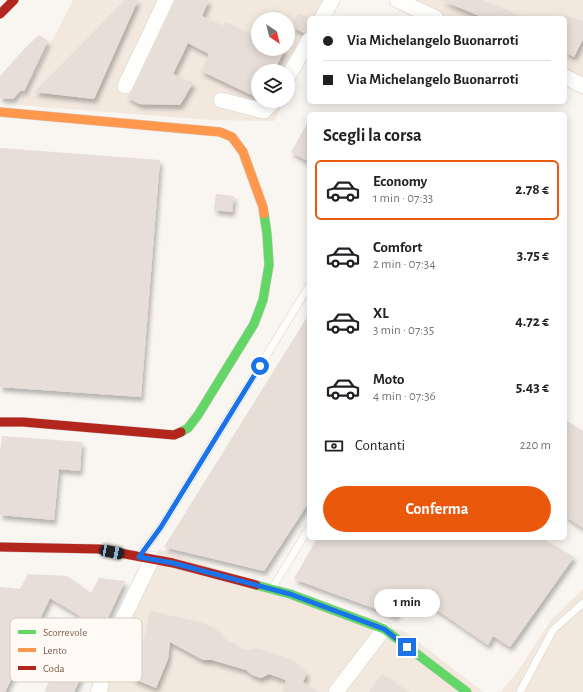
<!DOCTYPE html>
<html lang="it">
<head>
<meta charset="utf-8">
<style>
	:root { --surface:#fff; --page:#f6f6f6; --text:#202124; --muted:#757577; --line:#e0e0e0; --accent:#ea580c }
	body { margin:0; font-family:"Alegreya Sans",sans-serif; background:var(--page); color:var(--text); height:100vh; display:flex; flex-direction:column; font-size:15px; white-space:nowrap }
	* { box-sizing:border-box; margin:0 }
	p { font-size:13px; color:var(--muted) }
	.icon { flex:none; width:22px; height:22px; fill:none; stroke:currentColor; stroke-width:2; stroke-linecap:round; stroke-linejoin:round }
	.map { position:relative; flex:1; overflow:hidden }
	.panel { position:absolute; left:307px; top:112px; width:260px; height:428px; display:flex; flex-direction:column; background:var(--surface); border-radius:6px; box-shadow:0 2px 10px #0003 }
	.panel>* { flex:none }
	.guide { position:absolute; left:307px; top:16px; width:260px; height:88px; border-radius:6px; box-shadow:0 2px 10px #0003; display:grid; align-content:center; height:88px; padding:0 16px; background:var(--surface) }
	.needle { width:26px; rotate:145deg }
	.tools { position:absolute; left:251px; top:12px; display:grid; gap:8px }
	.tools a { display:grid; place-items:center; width:44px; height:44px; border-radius:50%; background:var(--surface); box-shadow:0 2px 10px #0003; font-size:20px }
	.end { position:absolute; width:18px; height:18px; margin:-9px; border:5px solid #1a73e8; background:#fff; box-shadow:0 0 0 2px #fff }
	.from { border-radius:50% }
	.bubble { position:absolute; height:28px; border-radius:14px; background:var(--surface); box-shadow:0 2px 10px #0003; font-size:13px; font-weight:600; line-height:28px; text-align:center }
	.car { position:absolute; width:12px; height:24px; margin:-12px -6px; border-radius:5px; box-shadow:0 0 3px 1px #0007; background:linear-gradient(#222 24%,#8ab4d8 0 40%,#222 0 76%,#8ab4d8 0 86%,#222 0) }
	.guide b { display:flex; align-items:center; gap:14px; height:38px; font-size:15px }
	.guide b+b { border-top:1px solid var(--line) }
	.guide i { width:10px; height:10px; background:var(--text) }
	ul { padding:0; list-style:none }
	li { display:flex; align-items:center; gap:12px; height:60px; margin:0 8px 6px; padding:0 8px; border:2px solid transparent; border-radius:6px }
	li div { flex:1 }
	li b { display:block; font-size:15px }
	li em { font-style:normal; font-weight:600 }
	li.on { border-color:var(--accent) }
	li>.icon { width:36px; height:36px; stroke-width:1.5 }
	h2 { padding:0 16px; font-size:18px; line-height:48px }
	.pay { display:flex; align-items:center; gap:10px; height:44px; padding:0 16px; font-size:15px }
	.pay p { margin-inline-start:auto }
	.primary-button { display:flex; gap:8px; margin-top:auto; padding:8px 16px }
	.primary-button a { flex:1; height:46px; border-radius:24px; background:var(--accent); color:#fff; font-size:16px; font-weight:600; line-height:46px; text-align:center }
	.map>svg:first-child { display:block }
	.residential { fill:#f2e8de; fill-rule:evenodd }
	.building { fill:#e6ded7; filter:url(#shadow) }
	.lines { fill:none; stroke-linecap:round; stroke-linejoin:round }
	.lane-casing { stroke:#d7d1cb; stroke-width:8 }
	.street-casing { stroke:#d7d1cb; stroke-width:16 }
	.fast-casing { stroke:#d9d2cb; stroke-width:10 }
	.slow-casing { stroke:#d9d2cb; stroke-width:10 }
	.jam-casing { stroke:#d9d2cb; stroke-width:10 }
	.lane { stroke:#fefefd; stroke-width:7 }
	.street { stroke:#fefefd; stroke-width:15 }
	.fast { stroke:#63d668; stroke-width:9 }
	.slow { stroke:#ff974d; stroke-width:9 }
	.jam { stroke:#b3261e; stroke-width:9 }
	.route { stroke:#1a73e8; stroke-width:5 }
	.key { fill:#fffaf3; stroke:#d7cbc1; stroke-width:1 }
	.key-label { font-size:11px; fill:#7a5c4d }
</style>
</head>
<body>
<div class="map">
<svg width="583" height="692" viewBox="0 0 583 692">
	<defs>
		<filter id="shadow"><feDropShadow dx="2.5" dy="4.5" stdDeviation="2" flood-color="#0004"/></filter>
	</defs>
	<rect width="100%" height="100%" fill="#f9f5f0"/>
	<g class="residential">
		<path d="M 73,0 L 337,0 L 328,18 L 309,18 L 309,55 L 288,95 L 288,71 L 258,71 L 258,101 L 285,101 L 274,121 L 210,120 L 19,105 ZM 258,19 L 288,19 L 288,49 L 258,49 Z"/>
		<polygon points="403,0 583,0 583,95 565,86 565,18 415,18 399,10"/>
		<polygon points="159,549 407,633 483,692 89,692"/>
		<polygon points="583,589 583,692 500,692 516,674 551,620"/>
	</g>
	<g class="building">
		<polygon points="125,0 138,0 94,99 34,92"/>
		<polygon points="175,0 209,0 202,16 223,26 225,22 258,38 258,49 285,49 274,71 258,71 258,98 201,71 209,54 188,43 173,74 193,83 180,105 139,104 127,97 133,90"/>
		<polygon points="441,0 483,0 526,18 484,18"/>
		<polygon points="298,13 309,18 309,27 307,32 304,33 292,27"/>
		<polygon points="565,15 583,21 583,39 574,57 565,52"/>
		<polygon points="39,35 48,41 24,91 21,90 13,99 0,98 0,76 25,48"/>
		<polygon points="309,120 309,162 291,152"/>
		<polygon points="0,148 160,160 141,397 0,387"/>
		<polygon points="216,194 234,196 232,212 214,210"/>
		<polygon points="309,314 309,502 264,571 164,547"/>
		<polygon points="565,420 583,431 583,528 565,516"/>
		<polygon points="2,436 82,442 80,471 59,469 54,520 0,515 0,453"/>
		<polygon points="317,538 542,538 574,557 510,647 493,636 488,645 418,597 414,604 406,599 395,616 294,579"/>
		<polygon points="28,574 67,576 91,593 99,578 125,581 74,692 44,692 80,616 50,598 5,692 0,692 0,587 20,589"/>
		<polygon points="150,610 171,616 196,621 212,627 222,638 234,643 233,646 249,650 256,648 288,658 307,673 303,682 316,692 283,692 286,680 269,674 261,678 252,675 246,670 212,660 203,660 170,642 168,659 156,688 132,678 145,636"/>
		<polygon points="382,674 408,692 369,692"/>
	</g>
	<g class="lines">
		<defs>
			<g id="lane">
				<polyline points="140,555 161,527 309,286"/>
				<polyline points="273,587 309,528"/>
				<polyline points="520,692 553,630 583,603"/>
			</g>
			<g id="street">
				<polyline points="397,0 436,18"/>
				<polyline points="322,18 332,0"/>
				<polyline points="288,77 309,40"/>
				<polyline points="565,77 583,86"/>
				<polyline points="125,86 166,0"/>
				<polyline points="221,100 264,111 274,101"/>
				<polyline points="98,692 101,686 99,668 152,559"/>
				<polyline points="336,692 384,629"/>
			</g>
			<g id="fast">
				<polyline points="181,432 188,428 198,415 254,324 263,300 269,265 267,234 264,214"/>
				<polyline points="256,585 290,594 384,629 467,692"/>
			</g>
			<polyline id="slow" points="0,112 220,132 232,137 243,152 263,207 264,214"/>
			<g id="jam">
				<polyline points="0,14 14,0"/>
				<polyline points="0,422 23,422 174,435 181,432"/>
				<polyline points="0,547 99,549 173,563 256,585"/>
			</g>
		</defs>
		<use href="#lane" class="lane-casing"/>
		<use href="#street" class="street-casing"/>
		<use href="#fast" class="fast-casing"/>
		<use href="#slow" class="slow-casing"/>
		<use href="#jam" class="jam-casing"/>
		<use href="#lane" class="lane"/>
		<use href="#street" class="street"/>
		<use href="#fast" class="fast"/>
		<use href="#slow" class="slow"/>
		<use href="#jam" class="jam"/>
	</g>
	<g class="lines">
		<polyline class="route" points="260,366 161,527 139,557 173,563 290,594 384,629 407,647"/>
	</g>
	<rect x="10" y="618" width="132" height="64" rx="6" class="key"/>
	<rect x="18" y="630" width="18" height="4" fill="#63d668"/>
	<rect x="18" y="648" width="18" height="4" fill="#ff974d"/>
	<rect x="18" y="666" width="18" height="4" fill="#b3261e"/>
	<g class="key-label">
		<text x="43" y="636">Scorrevole</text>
		<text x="43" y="654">Lento</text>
		<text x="43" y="672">Coda</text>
	</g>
</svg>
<div class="tools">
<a><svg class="needle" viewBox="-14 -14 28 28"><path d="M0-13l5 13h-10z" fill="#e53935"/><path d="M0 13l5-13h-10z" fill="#757577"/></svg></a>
<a><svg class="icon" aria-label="layers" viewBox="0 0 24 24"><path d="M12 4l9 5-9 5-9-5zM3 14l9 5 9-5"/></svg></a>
</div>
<i class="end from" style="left:260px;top:366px"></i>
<i class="end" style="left:407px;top:647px"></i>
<div class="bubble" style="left:374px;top:589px;width:66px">1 min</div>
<i class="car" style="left:112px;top:552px;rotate:101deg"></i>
<div class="guide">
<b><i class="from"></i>Via Michelangelo Buonarroti</b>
<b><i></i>Via Michelangelo Buonarroti</b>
</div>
<section class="panel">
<h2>Scegli la corsa</h2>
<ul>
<li class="on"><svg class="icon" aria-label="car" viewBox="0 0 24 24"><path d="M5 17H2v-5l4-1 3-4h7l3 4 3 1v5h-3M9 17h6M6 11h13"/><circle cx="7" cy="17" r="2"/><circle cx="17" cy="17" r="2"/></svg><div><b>Economy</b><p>1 min · 07:33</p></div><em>2.78 €</em></li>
<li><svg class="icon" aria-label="car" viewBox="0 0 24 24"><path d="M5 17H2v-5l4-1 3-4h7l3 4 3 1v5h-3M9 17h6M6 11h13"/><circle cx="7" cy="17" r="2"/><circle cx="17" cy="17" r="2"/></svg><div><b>Comfort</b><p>2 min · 07:34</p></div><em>3.75 €</em></li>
<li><svg class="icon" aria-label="car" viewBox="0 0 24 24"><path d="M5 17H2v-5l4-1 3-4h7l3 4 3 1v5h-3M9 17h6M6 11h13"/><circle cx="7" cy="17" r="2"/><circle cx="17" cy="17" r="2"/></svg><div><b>XL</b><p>3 min · 07:35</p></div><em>4.72 €</em></li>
<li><svg class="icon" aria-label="car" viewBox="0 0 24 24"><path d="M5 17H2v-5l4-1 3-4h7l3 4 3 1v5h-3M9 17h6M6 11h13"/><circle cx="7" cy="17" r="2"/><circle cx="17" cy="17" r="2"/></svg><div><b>Moto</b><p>4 min · 07:36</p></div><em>5.43 €</em></li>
</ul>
<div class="pay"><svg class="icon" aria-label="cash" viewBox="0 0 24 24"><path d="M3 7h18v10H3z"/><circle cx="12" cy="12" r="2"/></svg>Contanti<p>220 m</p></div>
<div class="primary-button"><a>Conferma</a></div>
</section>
</div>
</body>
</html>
